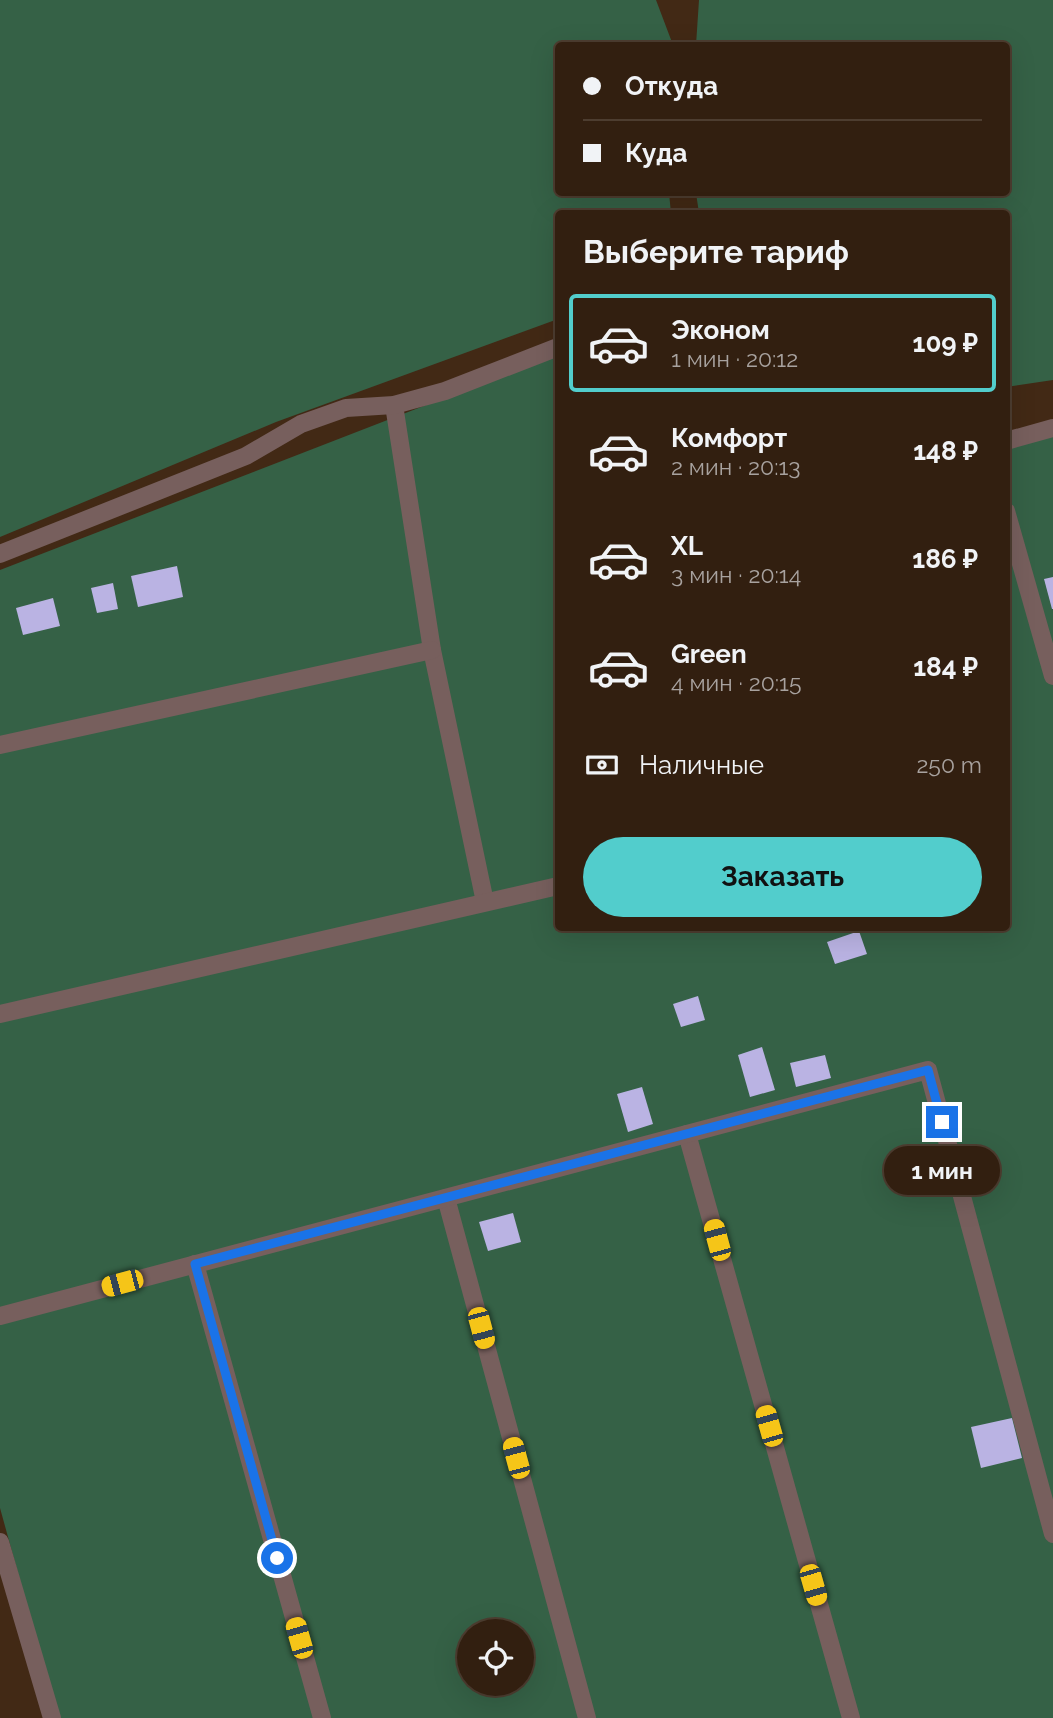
<!DOCTYPE html>
<html lang="ru">
<head>
<meta charset="utf-8">
<style>
	:root { --surface:#321f10; --page:#3d2c1e; --text:#f1f3f6; --muted:#a8a29f; --line:#4d3d30; --accent:#52cdcc }
	body { margin:0; font-family:Raleway,sans-serif; background:var(--page); color:var(--text); height:100vh; display:flex; flex-direction:column; font-size:26px; white-space:nowrap }
	* { box-sizing:border-box; margin:0 }
	p { font-size:23px; color:var(--muted) }
	.icon { flex:none; width:38px; height:38px; fill:none; stroke:currentColor; stroke-width:2; stroke-linecap:round; stroke-linejoin:round }
	.map { position:relative; flex:1; overflow:hidden }
	.details { position:absolute; left:555px; top:210px; width:455px; height:721px; display:flex; flex-direction:column; background:var(--surface); border-radius:7px; box-shadow:0 7px 28px #0002,0 0 0 2px var(--line) }
	.details>* { flex:none }
	.guide { position:absolute; left:555px; top:42px; width:455px; height:154px; border-radius:7px; box-shadow:0 7px 28px #0002,0 0 0 2px var(--line); display:grid; align-content:center; height:154px; padding:0 28px; background:var(--surface) }
	.tools { position:absolute; left:457px; top:1619px; display:grid; gap:14px }
	.tools a { display:grid; place-items:center; width:77px; height:77px; border-radius:50%; background:var(--surface); box-shadow:0 7px 28px #0002,0 0 0 2px var(--line); font-size:35px }
	.end { position:absolute; width:32px; height:32px; margin:-16px; border:9px solid #1a73e8; background:#fff; box-shadow:0 0 0 4px #fff }
	.from { border-radius:50% }
	.bubble { position:absolute; height:49px; border-radius:24px; background:var(--surface); box-shadow:0 7px 28px #0002,0 0 0 2px var(--line); font-size:23px; font-weight:700; line-height:49px; text-align:center }
	.car { position:absolute; width:21px; height:42px; margin:-21px -10px; border-radius:9px; box-shadow:0 0 5px 2px #0007; background:linear-gradient(#f5c518 24%,#345 0 40%,#f5c518 0 76%,#345 0 86%,#f5c518 0) }
	.guide b { display:flex; align-items:center; gap:24px; height:66px; font-size:26px }
	.guide b+b { border-top:2px solid var(--line) }
	.guide i { width:18px; height:18px; background:var(--text) }
	ul { padding:0; list-style:none }
	li { display:flex; align-items:center; gap:21px; height:98px; margin:0 14px 10px; padding:0 14px; border:4px solid transparent; border-radius:7px }
	li div { flex:1 }
	li b { display:block; font-size:26px }
	li em { font-style:normal; font-weight:700 }
	li.on { border-color:var(--accent) }
	li>.icon { width:63px; height:63px; stroke-width:1.5 }
	h2 { padding:0 28px; font-size:32px; line-height:84px }
	.pay { display:flex; align-items:center; gap:18px; height:77px; padding:0 28px; font-size:26px }
	.pay p { margin-inline-start:auto }
	.action { display:flex; gap:14px; margin-top:auto; padding:14px 28px }
	.action a { flex:1; height:80px; border-radius:42px; background:var(--accent); color:#111; font-size:28px; font-weight:700; line-height:80px; text-align:center }
	.map>svg:first-child { display:block }
	.green { fill:#356146; fill-rule:evenodd }
	.building { fill:#bab3e3 }
	.lines { fill:none; stroke-linecap:round; stroke-linejoin:round }
	.street { stroke:#775f5d; stroke-width:18 }
	.route { stroke:#1a73e8; stroke-width:9 }
</style>
</head>
<body>
<div class="map">
<svg width="1053" height="1718" viewBox="0 0 1053 1718">
	<rect width="100%" height="100%" fill="#422915"/>
	<g class="green">
		<polygon points="0,0 656,0 673,45 558,46 558,192 669,193 671,213 558,214 558,319 276,422 0,537"/>
		<polygon points="699,0 1053,0 1053,380 1006,387 1006,214 699,213 696,193 1006,192 1006,46 696,45"/>
		<path d="M 558,354 L 558,928 L 1006,928 L 1006,434 L 1053,421 L 1053,1718 L 58,1718 L 0,1508 L 0,570 ZM 469,1631 L 522,1631 L 522,1684 L 469,1684 Z"/>
	</g>
	<g class="building">
		<polygon points="177,566 183,597 138,607 131,576"/>
		<polygon points="1053,577 1053,609 1052,609 1044,579"/>
		<polygon points="113,583 118,609 97,613 91,588"/>
		<polygon points="53,598 60,626 23,635 16,608"/>
		<polygon points="859,931 867,954 835,964 827,942"/>
		<polygon points="698,996 705,1020 681,1027 673,1004"/>
		<polygon points="762,1047 775,1090 750,1097 738,1055"/>
		<polygon points="825,1055 831,1078 796,1087 790,1063"/>
		<polygon points="642,1087 653,1124 628,1132 617,1094"/>
		<polygon points="930,1157 943,1185 923,1194 910,1166"/>
		<polygon points="513,1213 521,1242 488,1251 479,1222"/>
		<polygon points="1012,1418 1022,1458 981,1468 971,1427"/>
	</g>
	<g class="lines">
		<g class="street">
			<polyline points="394,405 432,650 485,902"/>
			<polyline points="1006,441 1053,428"/>
			<polyline points="1006,511 1053,676"/>
			<polyline points="0,554 246,456 301,424 346,408 394,405 445,391 558,347"/>
			<polyline points="0,745 432,650"/>
			<polyline points="0,1014 558,886"/>
			<polyline points="687,1134 851,1718"/>
			<polyline points="446,1198 587,1718"/>
			<polyline points="195,1264 322,1718"/>
			<polyline points="0,1316 928,1070 1053,1534"/>
			<polyline points="0,1542 52,1718"/>
		</g>
	</g>
	<g class="lines">
		<polyline class="route" points="277,1558 195,1264 928,1070 942,1122"/>
	</g>
</svg>
<div class="tools">
<a><svg class="icon" aria-label="locate" viewBox="0 0 24 24"><circle cx="12" cy="12" r="6"/><path d="M12 2v4M12 18v4M2 12h4M18 12h4"/></svg></a>
</div>
<i class="end from" style="left:277px;top:1558px"></i>
<i class="end" style="left:942px;top:1122px"></i>
<div class="bubble" style="left:884px;top:1146px;width:116px">1 мин</div>
<i class="car" style="left:717px;top:1240px;rotate:345deg"></i>
<i class="car" style="left:122px;top:1283px;rotate:255deg"></i>
<i class="car" style="left:481px;top:1328px;rotate:165deg"></i>
<i class="car" style="left:769px;top:1426px;rotate:344deg"></i>
<i class="car" style="left:516px;top:1458px;rotate:345deg"></i>
<i class="car" style="left:813px;top:1585px;rotate:164deg"></i>
<i class="car" style="left:299px;top:1638px;rotate:344deg"></i>
<div class="guide">
<b><i class="from"></i>Откуда</b>
<b><i></i>Куда</b>
</div>
<section class="details">
<h2>Выберите тариф</h2>
<ul>
<li class="on"><svg class="icon" aria-label="car" viewBox="0 0 24 24"><path d="M5 17H2v-5l4-1 3-4h7l3 4 3 1v5h-3M9 17h6M6 11h13"/><circle cx="7" cy="17" r="2"/><circle cx="17" cy="17" r="2"/></svg><div><b>Эконом</b><p>1 мин · 20:12</p></div><em>109 ₽</em></li>
<li><svg class="icon" aria-label="car" viewBox="0 0 24 24"><path d="M5 17H2v-5l4-1 3-4h7l3 4 3 1v5h-3M9 17h6M6 11h13"/><circle cx="7" cy="17" r="2"/><circle cx="17" cy="17" r="2"/></svg><div><b>Комфорт</b><p>2 мин · 20:13</p></div><em>148 ₽</em></li>
<li><svg class="icon" aria-label="car" viewBox="0 0 24 24"><path d="M5 17H2v-5l4-1 3-4h7l3 4 3 1v5h-3M9 17h6M6 11h13"/><circle cx="7" cy="17" r="2"/><circle cx="17" cy="17" r="2"/></svg><div><b>XL</b><p>3 мин · 20:14</p></div><em>186 ₽</em></li>
<li><svg class="icon" aria-label="car" viewBox="0 0 24 24"><path d="M5 17H2v-5l4-1 3-4h7l3 4 3 1v5h-3M9 17h6M6 11h13"/><circle cx="7" cy="17" r="2"/><circle cx="17" cy="17" r="2"/></svg><div><b>Green</b><p>4 мин · 20:15</p></div><em>184 ₽</em></li>
</ul>
<div class="pay"><svg class="icon" aria-label="cash" viewBox="0 0 24 24"><path d="M3 7h18v10H3z"/><circle cx="12" cy="12" r="2"/></svg>Наличные<p>250 m</p></div>
<div class="action"><a>Заказать</a></div>
</section>
</div>
</body>
</html>
